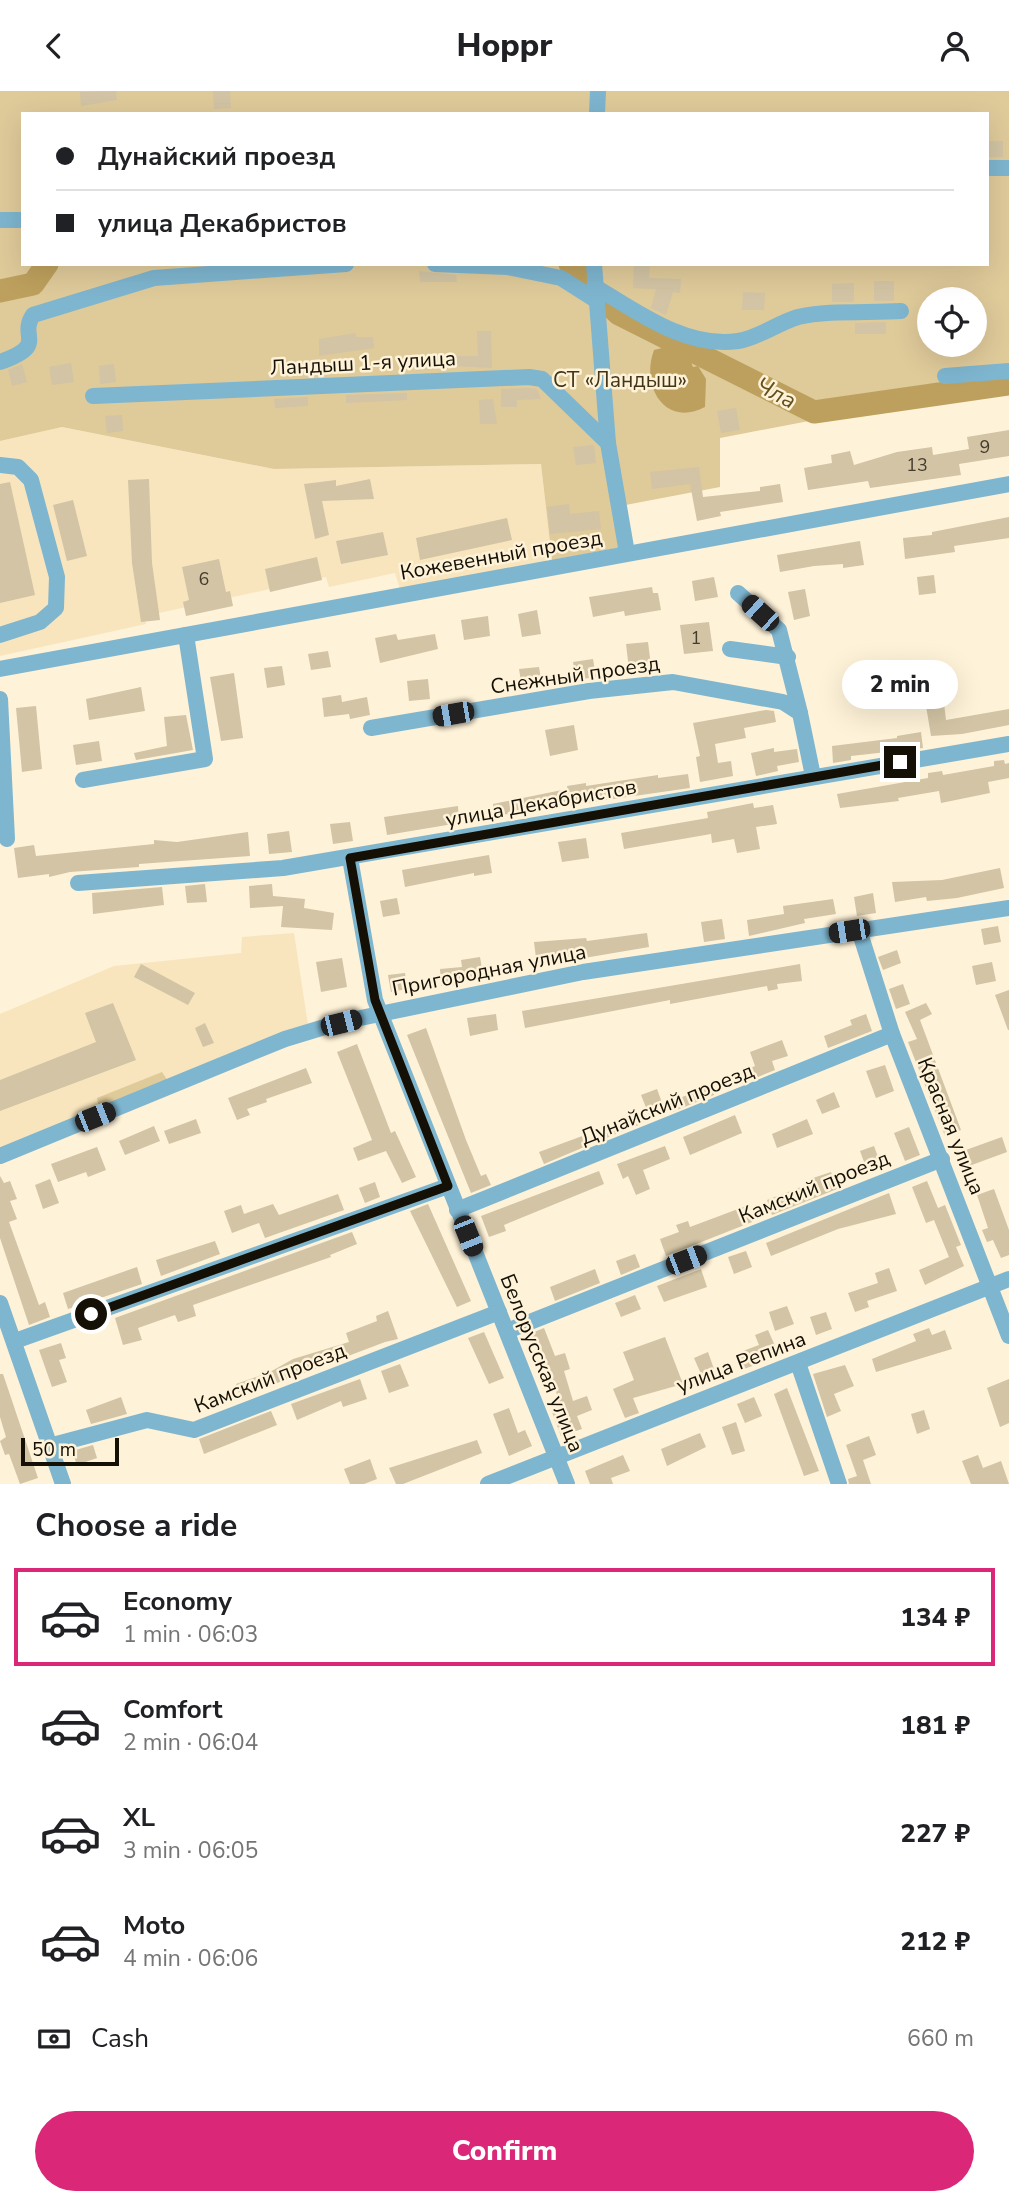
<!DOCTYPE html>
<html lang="en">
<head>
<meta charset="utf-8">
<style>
	:root { --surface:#fff; --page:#f6f6f6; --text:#202124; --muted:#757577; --line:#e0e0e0; --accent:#db2777 }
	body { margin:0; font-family:"Nunito Sans",sans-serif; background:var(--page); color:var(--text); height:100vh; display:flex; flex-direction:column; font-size:26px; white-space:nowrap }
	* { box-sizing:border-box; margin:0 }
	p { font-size:23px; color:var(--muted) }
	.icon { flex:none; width:38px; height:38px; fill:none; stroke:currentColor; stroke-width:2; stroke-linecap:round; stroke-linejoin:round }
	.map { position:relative; height:1393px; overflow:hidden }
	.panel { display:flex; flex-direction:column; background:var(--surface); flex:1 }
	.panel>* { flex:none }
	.top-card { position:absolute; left:21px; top:21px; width:968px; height:154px; border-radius:0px; box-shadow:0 7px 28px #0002; display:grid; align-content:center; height:154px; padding:0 35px; background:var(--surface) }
	.fabs { position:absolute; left:917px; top:196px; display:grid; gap:14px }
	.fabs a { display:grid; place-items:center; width:70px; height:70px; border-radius:50%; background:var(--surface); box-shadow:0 7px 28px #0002; font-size:35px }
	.scale { position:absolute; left:21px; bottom:18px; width:98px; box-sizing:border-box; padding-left:7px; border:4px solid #151005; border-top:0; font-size:19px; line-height:24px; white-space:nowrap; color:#151005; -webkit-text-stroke:5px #fef2d8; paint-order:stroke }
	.end { position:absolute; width:32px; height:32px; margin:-16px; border:9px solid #151005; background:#fff; box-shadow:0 0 0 4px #fff }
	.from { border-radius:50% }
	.bubble { position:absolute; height:49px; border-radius:24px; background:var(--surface); box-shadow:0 7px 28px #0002; font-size:23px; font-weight:800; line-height:49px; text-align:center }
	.car { position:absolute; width:21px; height:42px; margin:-21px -10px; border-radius:9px; box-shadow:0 0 5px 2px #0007; background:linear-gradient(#222 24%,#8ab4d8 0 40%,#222 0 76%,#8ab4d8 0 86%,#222 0) }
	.top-card b { display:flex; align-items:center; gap:24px; height:66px; font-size:26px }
	.top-card b+b { border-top:2px solid var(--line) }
	.top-card i { width:18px; height:18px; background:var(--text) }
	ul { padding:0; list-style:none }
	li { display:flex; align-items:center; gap:21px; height:98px; margin:0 14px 10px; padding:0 21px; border:4px solid transparent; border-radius:0px }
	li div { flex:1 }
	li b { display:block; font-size:26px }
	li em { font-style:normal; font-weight:800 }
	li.on { border-color:var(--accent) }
	li>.icon { width:63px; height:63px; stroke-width:1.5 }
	h2 { padding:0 35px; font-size:32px; line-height:84px }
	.pay { display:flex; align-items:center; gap:18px; height:77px; padding:0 35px; font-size:26px }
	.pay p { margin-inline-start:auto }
	.primary-button { display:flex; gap:14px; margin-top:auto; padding:14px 35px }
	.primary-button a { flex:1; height:80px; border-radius:42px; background:var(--accent); color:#fff; font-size:28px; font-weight:800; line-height:80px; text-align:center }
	header { display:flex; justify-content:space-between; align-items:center; height:91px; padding:0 35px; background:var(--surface); font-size:32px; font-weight:800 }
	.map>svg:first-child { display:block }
	.built { fill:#f8e5bd }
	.green { fill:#dfca9a; fill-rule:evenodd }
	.water { fill:#bda05d }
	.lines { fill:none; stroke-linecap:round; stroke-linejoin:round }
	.river { stroke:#bda05d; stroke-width:23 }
	.building { fill:#d2c4a4 }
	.minor { stroke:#7eb5cf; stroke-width:16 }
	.route { stroke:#151005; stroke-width:9 }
	.labels { text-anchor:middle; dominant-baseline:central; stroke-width:5; stroke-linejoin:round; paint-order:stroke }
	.number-label { font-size:18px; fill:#443d2d }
	.street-label { font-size:21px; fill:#151005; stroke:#fef2d8 }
	.park-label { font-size:21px; fill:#423517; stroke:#fef2d8 }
	.water-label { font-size:23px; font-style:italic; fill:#64501c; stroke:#fef2d8 }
</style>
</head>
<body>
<header><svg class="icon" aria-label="back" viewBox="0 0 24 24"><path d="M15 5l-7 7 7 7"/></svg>Hoppr<svg class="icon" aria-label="person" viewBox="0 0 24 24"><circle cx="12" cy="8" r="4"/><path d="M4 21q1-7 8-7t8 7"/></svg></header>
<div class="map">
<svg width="1009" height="1393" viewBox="0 0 1009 1393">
	<rect width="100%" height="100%" fill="#fef2d8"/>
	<g class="built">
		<polygon points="62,336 274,378 541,373 552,469 401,501 395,482 329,496 326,486 145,525 146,533 0,565 0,350"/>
		<polygon points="294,842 308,934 0,1059 0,923 114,875 241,862 242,846"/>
	</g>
	<g class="green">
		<path d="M 0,0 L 1009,0 L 1009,284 L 980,288 L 882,316 L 720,347 L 720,396 L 615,416 L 623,456 L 552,469 L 541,373 L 274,378 L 62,336 L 0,350 ZM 23,23 L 987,23 L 987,173 L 23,173 ZM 929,208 L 975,208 L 975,254 L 929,254 Z"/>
		<polygon points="162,981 168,990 99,1018 97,1007"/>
	</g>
	<path class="water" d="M 662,257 L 689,266 L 693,276 L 698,275 L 706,288 L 705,316 C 666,337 640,296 654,259 Z"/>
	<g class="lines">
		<g class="river">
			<polyline points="570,173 588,192"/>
			<polyline points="0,200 33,193 47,173"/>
			<polyline points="603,208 619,223 814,321 1009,293"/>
		</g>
	</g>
	<g class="building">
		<polygon points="116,0 117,9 81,15 80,1"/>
		<polygon points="213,0 230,0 231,17 214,18"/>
		<rect x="987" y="50" width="16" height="16"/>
		<polygon points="634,173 650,173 649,187 681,188 680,202 673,201 666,224 651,217 656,198 633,197"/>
		<polygon points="419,180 456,184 457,191 420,191"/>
		<rect x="874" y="190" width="20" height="20"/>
		<polygon points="854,192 854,211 832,211 832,193"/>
		<polygon points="743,201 765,202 764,219 742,219"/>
		<polygon points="886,231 886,243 855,243 855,232"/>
		<polygon points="477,240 491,240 492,277 452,275 416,280 416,265 478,265"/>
		<polygon points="356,242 356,246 373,246 374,257 319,265 319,248"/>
		<polygon points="71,272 74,291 52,294 49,276"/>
		<polygon points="22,273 27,291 12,295 8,279"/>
		<polygon points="114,273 116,291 100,293 99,275"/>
		<polygon points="528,297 537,298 541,308 517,309 517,316 501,316 501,298"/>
		<polygon points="407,302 407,309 346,312 346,304"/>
		<polygon points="308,306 308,315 275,317 274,308"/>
		<polygon points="493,308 497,333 480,333 479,309"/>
		<polygon points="736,317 740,339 721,342 717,320"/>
		<polygon points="122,324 123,340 107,342 105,325"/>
		<polygon points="1009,339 1009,365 959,373 961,384 870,397 868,390 808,399 804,377 832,372 831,364 850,360 854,374 897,361 932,356 933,364 969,358 967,346"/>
		<polygon points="594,354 596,372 576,374 573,356"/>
		<polygon points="699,376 703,406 760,400 760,396 780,393 783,411 720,421 721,425 697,430 690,393 652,398 650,381"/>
		<polygon points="149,388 152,472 160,529 141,531 132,472 128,389"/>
		<polygon points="370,388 374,408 322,410 329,444 315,448 304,393 336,389 336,395"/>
		<polygon points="10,391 35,504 0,512 0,393"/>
		<polygon points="73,409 87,465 67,470 53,414"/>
		<polygon points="569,413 570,423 599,420 601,438 550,443 547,416"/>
		<polygon points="1009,426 1009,447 954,455 955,461 905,468 903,447 932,444 932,441"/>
		<polygon points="507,427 512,449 420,469 416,447"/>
		<polygon points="383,441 388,464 341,473 336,450"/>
		<polygon points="860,450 864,474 843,477 843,473 814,475 780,481 777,464"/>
		<polygon points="317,466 322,489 270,501 265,478"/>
		<polygon points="219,468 226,501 230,500 233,515 186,525 183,511 189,509 182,476"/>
		<polygon points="934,484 936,502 919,504 917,486"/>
		<polygon points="714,486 718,506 695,510 692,490"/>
		<polygon points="652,496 653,502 658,502 661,519 625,525 624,520 593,526 589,506"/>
		<polygon points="805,498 810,525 794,529 788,501"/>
		<polygon points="537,519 541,543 522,546 518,523"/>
		<polygon points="488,525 490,545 464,549 461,529"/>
		<polygon points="709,531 713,560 684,563 680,534"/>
		<polygon points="396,543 398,549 435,543 438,558 380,572 375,547"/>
		<polygon points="648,551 651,575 629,578 626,553"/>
		<polygon points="328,560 331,576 311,579 308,563"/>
		<polygon points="593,568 596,586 576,589 573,571"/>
		<polygon points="282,575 285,594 267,597 264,577"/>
		<polygon points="539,576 542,594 522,597 519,578"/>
		<polygon points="234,582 243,647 221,650 210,586"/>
		<polygon points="428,588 430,608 409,610 407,590"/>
		<polygon points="141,596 145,620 89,629 86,608"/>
		<polygon points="341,604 342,611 367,606 370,624 350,628 349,623 324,626 322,607"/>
		<polygon points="944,612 946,629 1009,618 1009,634 962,643 931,645 926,615"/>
		<polygon points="36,615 42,678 22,681 16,617"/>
		<polygon points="766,619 774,620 776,631 744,637 746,647 715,653 718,672 731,670 733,685 700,691 696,666 700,665 693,632"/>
		<polygon points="186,624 193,659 136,669 134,662 167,655 164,626"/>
		<polygon points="574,634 578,659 550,665 545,639"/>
		<polygon points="921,641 923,657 851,665 851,669 833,672 832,655 897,647 897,645"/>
		<polygon points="99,650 102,670 76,674 73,654"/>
		<polygon points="774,657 774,661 797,658 799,671 777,675 778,680 756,685 751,662"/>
		<polygon points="1004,669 1005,673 1009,672 1009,687 988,691 990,702 941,712 939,700 898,707 899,710 840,717 837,703 928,687 928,682 942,680 943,684 994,675 994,670"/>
		<polygon points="688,683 690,697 494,725 493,713 567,698 567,695 586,692 586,695 658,684 658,687"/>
		<polygon points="753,712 754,717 773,714 777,733 756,736 760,758 737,762 734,748 712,752 711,743 624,758 621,742 708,727 707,721"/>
		<polygon points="458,715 459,732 387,744 384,726"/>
		<polygon points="350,731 353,750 333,753 330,733"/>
		<polygon points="289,740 292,761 269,763 267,743"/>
		<polygon points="248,741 250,765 139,773 139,776 70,781 49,786 49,783 18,787 14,757 34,754 36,765 154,753 154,749 177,751"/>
		<polygon points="586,747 589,767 562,771 558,751"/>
		<polygon points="489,764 492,782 474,785 474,782 405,796 402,779"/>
		<polygon points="1000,777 1004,797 957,807 927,810 926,806 895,811 892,791 942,789"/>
		<polygon points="205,793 207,811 187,812 185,795"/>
		<polygon points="272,793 273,805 305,808 304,817 334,822 332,839 281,836 283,815 250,817 249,795"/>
		<polygon points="162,796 164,814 93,823 92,802"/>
		<polygon points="873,802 876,822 857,825 854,806"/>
		<polygon points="397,807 400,823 383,826 380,810"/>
		<polygon points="833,808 836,823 804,828 805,832 749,845 747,829 784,823 783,815"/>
		<polygon points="722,828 725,848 704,851 701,831"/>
		<polygon points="998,835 1001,851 984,854 981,838"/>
		<polygon points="647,842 649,856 537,875 534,851 586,847 587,850"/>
		<polygon points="897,859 901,872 883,879 878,866"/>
		<polygon points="480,866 483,884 456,888 457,894 441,895 440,878 462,876 461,869"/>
		<polygon points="342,867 347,896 321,901 316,871"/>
		<polygon points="992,871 996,890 976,894 972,875"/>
		<polygon points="141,873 195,902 188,914 134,886"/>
		<polygon points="800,873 802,890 777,893 778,898 768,900 767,895 670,913 670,909 525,937 522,920"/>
		<polygon points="405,882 407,898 391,901 388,884"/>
		<polygon points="903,893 910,913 896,918 889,898"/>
		<polygon points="1009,899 1009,939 1008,939 995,904"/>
		<polygon points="113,912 136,969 0,1020 0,989 96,951 85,922"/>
		<polygon points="926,912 932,923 920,929 961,1039 945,1045 908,951 917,948 905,921"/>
		<polygon points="496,923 498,939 470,945 467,927"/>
		<polygon points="866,923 872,940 828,957 824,945 852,934 850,929"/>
		<polygon points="205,932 214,952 203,956 195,937"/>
		<polygon points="426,937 466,1049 481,1085 486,1083 491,1094 471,1102 407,944"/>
		<polygon points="782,949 788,965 772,970 775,979 741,993 737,983 755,975 750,961"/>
		<polygon points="357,953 391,1042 395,1040 416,1086 402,1092 386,1060 358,1070 353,1057 372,1049 337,961"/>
		<polygon points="885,974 894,1000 876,1007 866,980"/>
		<polygon points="306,977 312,992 266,1008 267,1011 247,1018 250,1024 237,1029 228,1007"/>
		<polygon points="711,995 714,1004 672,1021 669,1011"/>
		<polygon points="657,998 664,1017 649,1024 641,1004"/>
		<polygon points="834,1001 840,1016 822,1023 816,1009"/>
		<polygon points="634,1024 639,1034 606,1047 602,1039"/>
		<polygon points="735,1024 742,1042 690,1064 683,1046"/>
		<polygon points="196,1028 201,1042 169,1053 164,1040"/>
		<polygon points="807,1028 813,1043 777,1057 772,1043"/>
		<polygon points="154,1035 160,1050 125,1064 119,1050"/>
		<polygon points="909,1036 920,1064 905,1070 894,1042"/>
		<polygon points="585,1044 589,1054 544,1073 539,1061"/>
		<polygon points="1002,1046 1007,1061 969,1075 963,1060"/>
		<polygon points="665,1055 670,1068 643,1079 650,1098 636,1104 628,1085 623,1088 617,1073"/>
		<polygon points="874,1055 881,1074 867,1079 860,1060"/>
		<polygon points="97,1056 106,1079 88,1086 86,1081 58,1091 51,1073"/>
		<polygon points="599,1080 604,1093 504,1134 506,1140 489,1146 481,1125"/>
		<polygon points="831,1081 837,1098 772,1124 767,1109 814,1091 813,1087"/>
		<polygon points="0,1085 4,1092 10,1090 17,1108 10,1110 17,1128 9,1131 39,1214 45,1211 50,1226 29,1234 0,1147"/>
		<polygon points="50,1088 59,1112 43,1118 35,1094"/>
		<polygon points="927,1090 938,1117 945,1114 961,1154 956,1156 964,1175 925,1194 919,1179 949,1166 934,1129 926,1132 912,1096"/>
		<polygon points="375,1091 380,1106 365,1112 359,1097"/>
		<polygon points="994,1098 1009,1139 1009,1164 1001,1167 993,1149 987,1151 982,1139 988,1137 977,1104"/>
		<polygon points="889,1102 896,1123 838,1138 771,1165 766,1152"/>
		<polygon points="338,1103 344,1119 265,1147 259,1132 232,1142 224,1120 241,1114 244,1123 273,1113 279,1124"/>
		<polygon points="428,1113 471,1210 457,1216 410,1120"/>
		<polygon points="746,1115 752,1131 666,1165 660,1148 679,1141 676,1134 688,1130 690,1136"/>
		<polygon points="352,1141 357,1153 330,1164 331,1166 193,1214 196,1225 178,1231 175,1224 138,1237 142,1249 123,1254 115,1227"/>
		<polygon points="215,1150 220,1163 161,1185 156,1169"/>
		<polygon points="746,1160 752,1176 734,1183 728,1166"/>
		<polygon points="635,1163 640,1176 621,1184 616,1170"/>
		<polygon points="137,1176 142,1193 68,1218 63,1202"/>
		<polygon points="889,1177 897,1200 867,1210 869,1216 855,1221 848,1202 878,1192 875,1182"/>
		<polygon points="595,1178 600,1192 555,1210 550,1196"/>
		<polygon points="701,1178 707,1196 664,1211 657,1195"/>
		<polygon points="635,1204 641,1218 621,1226 615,1212"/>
		<polygon points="787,1215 794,1233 775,1240 769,1221"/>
		<polygon points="388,1220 398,1248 385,1251 240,1306 236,1293 270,1281 293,1268 349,1251 346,1242 377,1230 376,1225"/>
		<polygon points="826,1221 832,1238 816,1244 810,1226"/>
		<polygon points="544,1237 555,1265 565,1262 570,1278 564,1280 573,1310 587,1305 592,1319 577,1325 582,1338 561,1345 552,1321 561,1317 551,1284 539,1252 533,1254 529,1243"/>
		<polygon points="929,1237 932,1244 945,1239 952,1258 876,1281 872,1268 916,1250 913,1243"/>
		<polygon points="768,1239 776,1257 752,1267 755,1274 741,1279 735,1263 759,1254 755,1244"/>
		<polygon points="484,1241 504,1287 489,1293 468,1247"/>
		<polygon points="665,1246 683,1293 633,1307 639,1322 625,1327 613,1298 634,1289 623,1261"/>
		<polygon points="61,1252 66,1267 59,1269 67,1291 52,1296 39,1259"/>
		<polygon points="708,1261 714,1278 701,1283 694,1267"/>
		<polygon points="400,1273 409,1295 389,1302 381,1280"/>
		<polygon points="845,1274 854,1295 834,1303 841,1320 827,1326 813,1283"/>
		<polygon points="0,1283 3,1283 38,1387 20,1393 9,1363 5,1364 0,1350 6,1346 0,1326"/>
		<polygon points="360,1288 367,1308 343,1316 341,1310 297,1329 291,1313"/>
		<polygon points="1009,1288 1009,1332 1000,1336 987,1297"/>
		<polygon points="787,1297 819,1380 804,1385 774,1303"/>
		<polygon points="121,1306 127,1323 91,1333 86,1319"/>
		<polygon points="754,1306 762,1325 745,1332 737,1313"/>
		<polygon points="509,1317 518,1342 525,1339 532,1355 509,1365 493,1323"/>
		<polygon points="924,1319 930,1338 917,1343 911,1323"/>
		<polygon points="271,1320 277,1334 204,1363 199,1348"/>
		<polygon points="736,1331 745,1360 732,1364 722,1336"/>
		<polygon points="700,1342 706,1356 667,1375 661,1358"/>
		<polygon points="869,1345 876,1364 863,1369 871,1393 849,1393 848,1388 857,1385 846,1354"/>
		<polygon points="477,1349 482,1362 403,1393 396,1393 389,1377"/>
		<polygon points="93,1354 97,1367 77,1374 72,1360"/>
		<polygon points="623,1364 630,1380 611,1387 613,1393 590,1393 585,1380"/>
		<polygon points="978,1364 983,1377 1001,1370 1009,1393 971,1393 962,1370"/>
		<polygon points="370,1368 377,1388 364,1393 350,1393 344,1378"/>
	</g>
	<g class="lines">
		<g class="minor">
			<polyline points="597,23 598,0"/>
			<polyline points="987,77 1009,77"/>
			<polyline points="0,129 23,129"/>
			<polyline points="435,173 507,176 561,187 594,208"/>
			<polyline points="594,173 608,352 627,462"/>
			<path d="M 594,195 C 636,220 686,258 738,250 C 758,247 778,232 798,226 C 827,219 870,222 901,220"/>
			<path d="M 0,271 C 49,254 18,246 33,224 L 154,187 L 346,173"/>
			<polyline points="945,285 1009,280"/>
			<polyline points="93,305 529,286 542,288 608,352"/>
			<polyline points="0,374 18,376 31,389 57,486 56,517 40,531 0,544"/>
			<polyline points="738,502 779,539 800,622"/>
			<polyline points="730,558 788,566"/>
			<polyline points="0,578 1009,393"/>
			<polyline points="0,608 7,748"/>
			<polyline points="371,637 589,600 673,591 783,611 800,622 813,685"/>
			<polyline points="83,689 205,668 186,544"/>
			<polyline points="350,767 375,909 567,1393"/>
			<polyline points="78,792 283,777 1009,653"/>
			<polyline points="859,839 892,943 1009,1245"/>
			<polyline points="0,1065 285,948 341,931 583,881 1009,817"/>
			<polyline points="457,1119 892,943"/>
			<polyline points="0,1212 63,1393"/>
			<polyline points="507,1240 942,1068"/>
			<polyline points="15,1250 448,1095"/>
			<polyline points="798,1272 839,1393"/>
			<polyline points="49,1355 147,1329 194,1339 499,1221"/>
			<polyline points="488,1393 1009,1188"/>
		</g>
	</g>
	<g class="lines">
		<polyline class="route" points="91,1223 448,1095 375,909 350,767 900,671"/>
	</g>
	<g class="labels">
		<g class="number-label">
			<text x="985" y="356">9</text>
			<text x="917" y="374">13</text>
			<text x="204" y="488">6</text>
			<text x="696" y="547">1</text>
		</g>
		<g class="street-label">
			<text transform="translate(363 272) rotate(-3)">Ландыш 1-я улица</text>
			<text transform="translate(501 464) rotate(-10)">Кожевенный проезд</text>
			<text transform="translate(575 584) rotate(-8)">Снежный проезд</text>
			<text transform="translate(541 712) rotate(-10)">улица Декабристов</text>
			<text transform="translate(489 879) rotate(-11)">Пригородная улица</text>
			<text transform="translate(667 1013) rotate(-22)">Дунайский проезд</text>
			<text transform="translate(951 1035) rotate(68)">Красная улица</text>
			<text transform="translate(814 1096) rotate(-22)">Камский проезд</text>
			<text transform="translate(741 1271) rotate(-21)">улица Репина</text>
			<text transform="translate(542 1272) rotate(68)">Белорусская улица</text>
			<text transform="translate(270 1287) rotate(-21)">Камский проезд</text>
		</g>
		<g class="park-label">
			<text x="620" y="289">СТ «Ландыш»</text>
		</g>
		<g class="water-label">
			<text transform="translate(776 302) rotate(27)">Чла</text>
		</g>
	</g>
</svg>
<div class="fabs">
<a><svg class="icon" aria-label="locate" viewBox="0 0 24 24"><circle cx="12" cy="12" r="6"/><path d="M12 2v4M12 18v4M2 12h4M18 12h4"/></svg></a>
</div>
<div class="scale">50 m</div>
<i class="end from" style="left:91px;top:1223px"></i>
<i class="end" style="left:900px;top:671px"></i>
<div class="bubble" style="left:842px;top:569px;width:116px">2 min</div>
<i class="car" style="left:760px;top:522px;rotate:312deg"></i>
<i class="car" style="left:453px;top:623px;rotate:260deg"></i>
<i class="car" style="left:849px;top:840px;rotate:261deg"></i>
<i class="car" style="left:341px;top:932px;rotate:76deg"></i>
<i class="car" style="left:95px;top:1026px;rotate:68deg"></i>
<i class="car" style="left:468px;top:1145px;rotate:158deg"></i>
<i class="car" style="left:686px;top:1169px;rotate:69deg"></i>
<div class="top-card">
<b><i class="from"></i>Дунайский проезд</b>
<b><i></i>улица Декабристов</b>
</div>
</div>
<section class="panel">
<h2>Choose a ride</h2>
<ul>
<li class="on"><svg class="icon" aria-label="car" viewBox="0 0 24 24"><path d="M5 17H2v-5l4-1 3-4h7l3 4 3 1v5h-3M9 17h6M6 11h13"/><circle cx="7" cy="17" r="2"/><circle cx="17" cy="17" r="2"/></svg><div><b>Economy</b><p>1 min · 06:03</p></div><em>134 ₽</em></li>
<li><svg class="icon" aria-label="car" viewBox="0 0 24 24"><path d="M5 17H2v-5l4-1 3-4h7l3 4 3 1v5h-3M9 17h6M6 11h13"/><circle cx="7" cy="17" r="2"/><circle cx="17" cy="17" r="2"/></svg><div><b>Comfort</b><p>2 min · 06:04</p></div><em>181 ₽</em></li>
<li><svg class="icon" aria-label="car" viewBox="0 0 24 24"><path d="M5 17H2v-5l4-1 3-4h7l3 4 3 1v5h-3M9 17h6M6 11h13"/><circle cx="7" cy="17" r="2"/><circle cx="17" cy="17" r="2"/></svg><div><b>XL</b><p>3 min · 06:05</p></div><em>227 ₽</em></li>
<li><svg class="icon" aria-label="car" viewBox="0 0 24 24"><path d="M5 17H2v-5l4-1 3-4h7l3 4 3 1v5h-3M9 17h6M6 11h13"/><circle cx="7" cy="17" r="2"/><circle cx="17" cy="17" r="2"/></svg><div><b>Moto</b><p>4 min · 06:06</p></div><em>212 ₽</em></li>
</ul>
<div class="pay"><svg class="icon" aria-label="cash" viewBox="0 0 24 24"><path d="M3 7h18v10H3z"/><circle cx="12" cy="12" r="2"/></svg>Cash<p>660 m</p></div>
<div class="primary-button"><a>Confirm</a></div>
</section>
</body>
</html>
